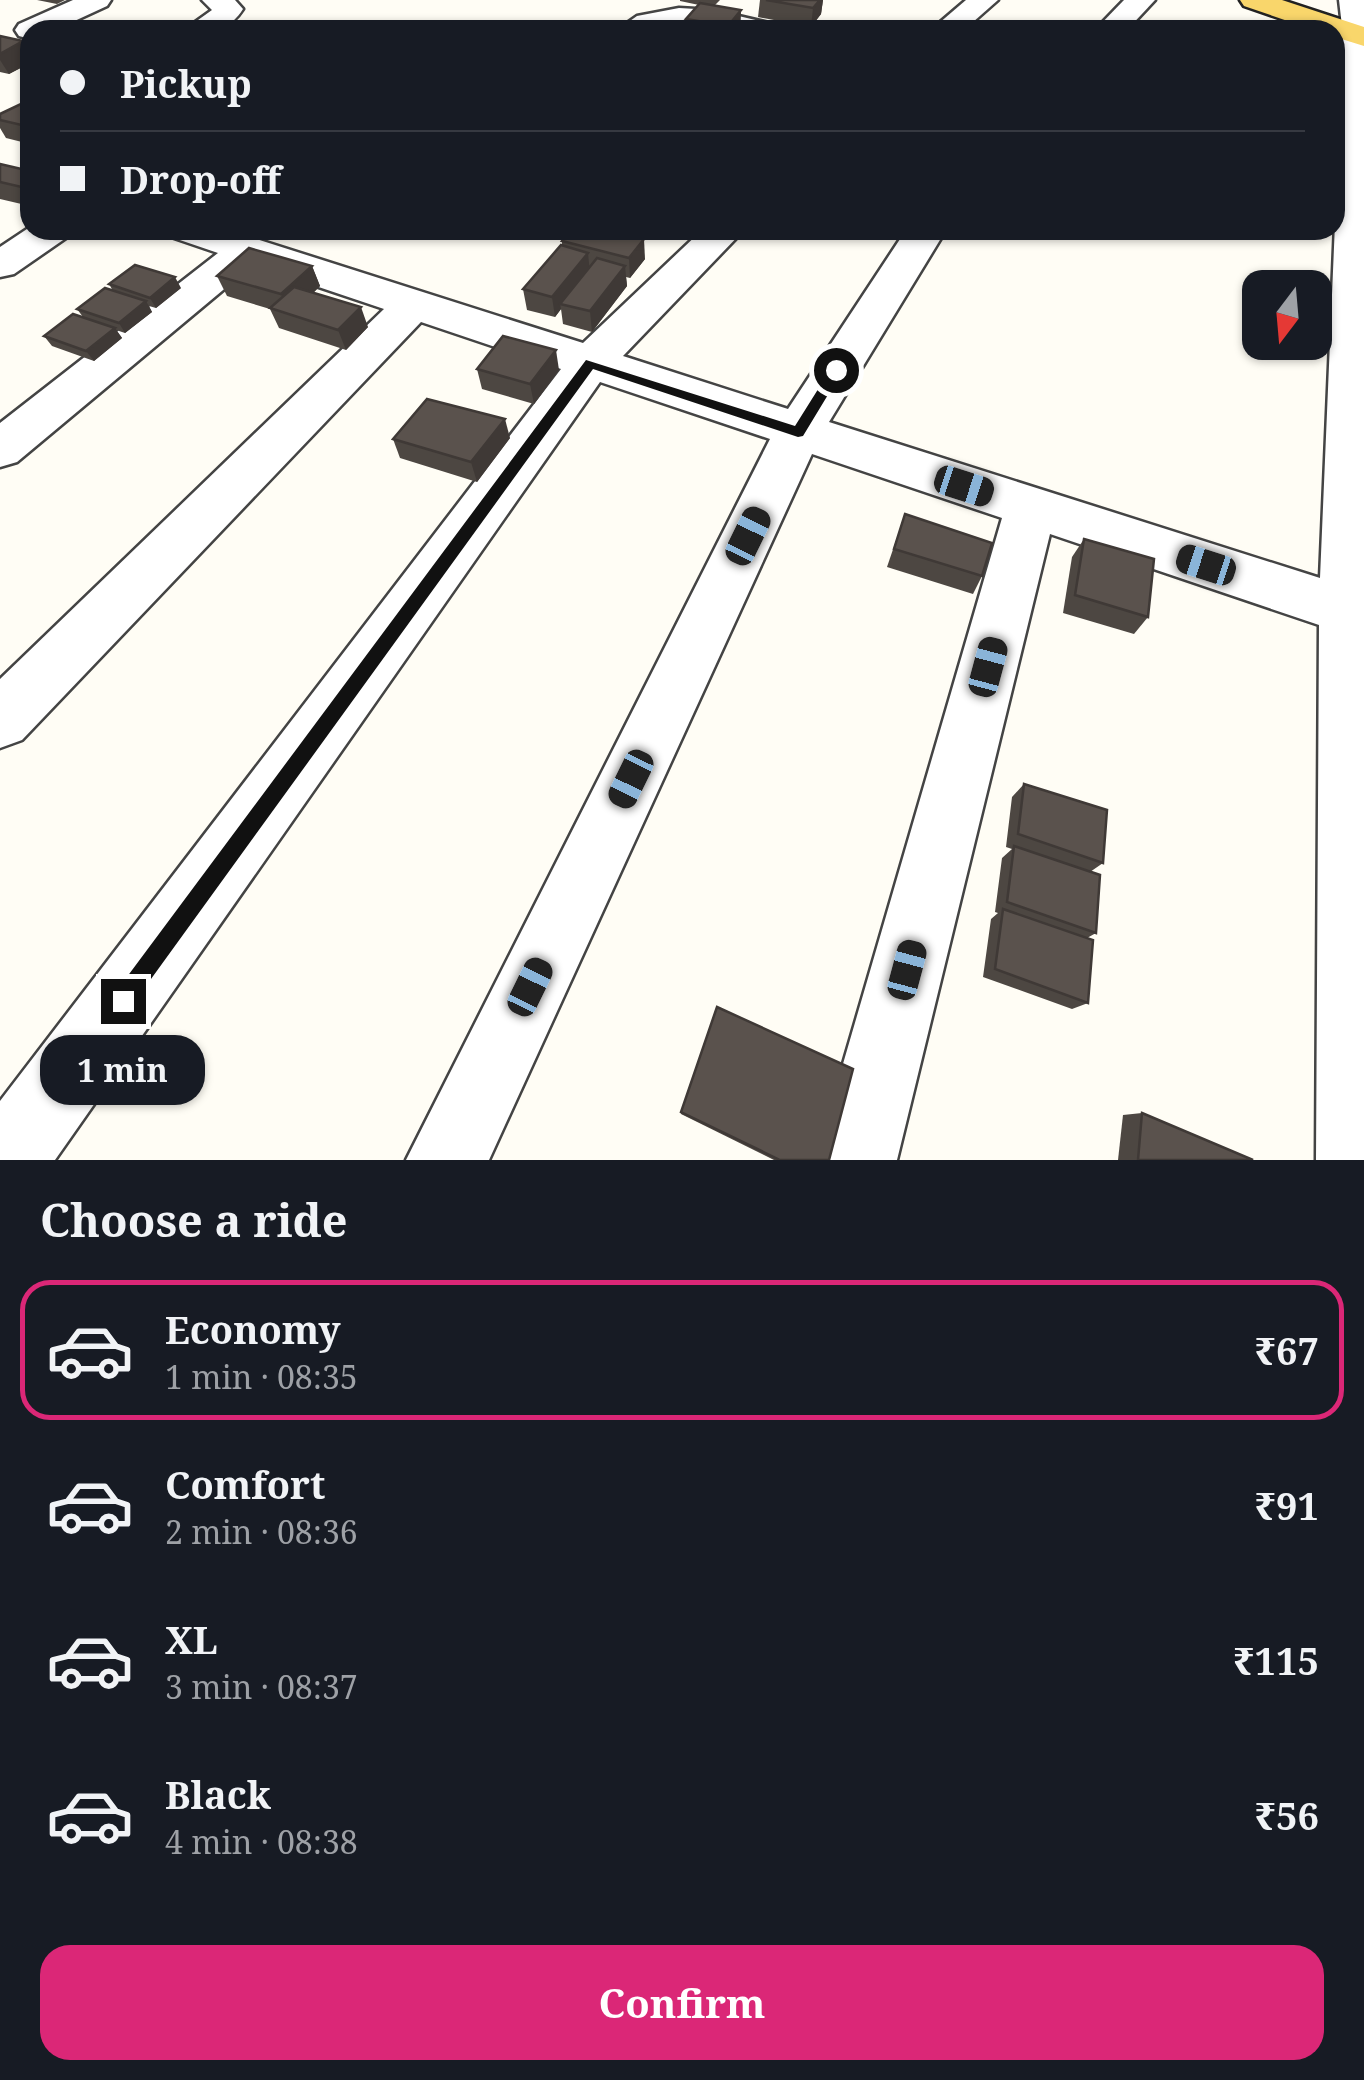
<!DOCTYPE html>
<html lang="en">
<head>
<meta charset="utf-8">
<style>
	:root { --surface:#171b24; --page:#242831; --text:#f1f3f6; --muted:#9ea1a6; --line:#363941; --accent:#db2777 }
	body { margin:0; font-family:"Noto Serif",serif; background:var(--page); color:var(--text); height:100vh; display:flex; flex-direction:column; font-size:38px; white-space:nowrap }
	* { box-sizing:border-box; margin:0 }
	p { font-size:32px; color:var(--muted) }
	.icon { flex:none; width:55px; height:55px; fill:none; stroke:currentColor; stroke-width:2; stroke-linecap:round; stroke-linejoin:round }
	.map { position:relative; height:1160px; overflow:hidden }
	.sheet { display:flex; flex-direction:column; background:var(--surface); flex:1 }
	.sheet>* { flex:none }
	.top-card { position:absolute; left:20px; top:20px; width:1325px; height:220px; border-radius:30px; box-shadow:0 2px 8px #0004; display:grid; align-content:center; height:220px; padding:0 40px; background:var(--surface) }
	.needle { width:65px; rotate:196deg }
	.tools { position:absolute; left:1242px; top:270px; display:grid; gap:20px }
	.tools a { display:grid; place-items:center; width:90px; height:90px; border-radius:20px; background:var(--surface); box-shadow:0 2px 8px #0004; font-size:50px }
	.end { position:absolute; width:45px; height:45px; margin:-22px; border:12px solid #111; background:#fff; box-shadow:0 0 0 5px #fff }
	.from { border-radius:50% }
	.bubble { position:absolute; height:70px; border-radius:30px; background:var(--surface); box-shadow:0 2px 8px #0004; font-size:32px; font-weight:700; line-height:70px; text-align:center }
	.car { position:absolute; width:30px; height:60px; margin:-30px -15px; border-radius:12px; box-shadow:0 0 8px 2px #0007; background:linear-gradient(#222 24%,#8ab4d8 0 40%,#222 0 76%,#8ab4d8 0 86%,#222 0) }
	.top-card b { display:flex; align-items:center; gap:35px; height:95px; font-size:38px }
	.top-card b+b { border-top:2px solid var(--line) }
	.top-card i { width:25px; height:25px; background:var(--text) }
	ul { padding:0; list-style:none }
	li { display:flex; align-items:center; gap:30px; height:140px; margin:0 20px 15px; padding:0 20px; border:5px solid transparent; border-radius:30px }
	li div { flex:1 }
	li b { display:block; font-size:38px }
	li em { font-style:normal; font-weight:700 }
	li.current { border-color:var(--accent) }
	li>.icon { width:90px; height:90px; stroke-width:1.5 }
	h2 { padding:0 40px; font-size:45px; line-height:120px }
	.button { display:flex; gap:20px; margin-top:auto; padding:20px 40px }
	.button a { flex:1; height:115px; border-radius:30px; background:var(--accent); color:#fff; font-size:40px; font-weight:700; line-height:115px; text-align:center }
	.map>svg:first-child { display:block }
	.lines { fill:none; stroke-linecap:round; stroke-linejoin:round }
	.minor-casing { stroke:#444; stroke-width:5 }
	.major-casing { stroke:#222; stroke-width:5 }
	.minor { fill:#fff; fill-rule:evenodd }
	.major { fill:#f9d66b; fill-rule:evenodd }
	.wall { fill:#4d4742 }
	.shaded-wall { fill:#3f3936 }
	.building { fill:#5a524d; stroke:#3f3936; stroke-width:2.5 }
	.route { fill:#111 }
</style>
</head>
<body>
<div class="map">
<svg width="1364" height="1160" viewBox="0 0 1364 1160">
	<rect width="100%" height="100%" fill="#fffdf5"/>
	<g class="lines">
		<defs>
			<g id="minor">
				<polygon points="73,0 111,0 107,6 55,30 30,30 30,39 19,36 15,30 19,24"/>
				<path d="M 202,0 L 235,0 L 243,9 C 228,33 210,30 184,30 L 212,10 Z"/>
				<polygon points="966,0 998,0 964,30 931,30"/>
				<polygon points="1124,0 1155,0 1127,30 1095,30"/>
				<polygon points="1339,0 1364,0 1364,1160 1316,1160 1319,625 1050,534 897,1160 815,1160 1002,518 812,454 489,1160 406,1160 770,439 600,382 55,1160 0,1160 0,1101 561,369 421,322 22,740 0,748 0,679 384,309 253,265 17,462 0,467 0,423 218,253 174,238 168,230 228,230 583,343 702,230 744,230 623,356 788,409 906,230 946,230 829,422 1320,578 1343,35"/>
				<polygon points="679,8 713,10 773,24 777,30 679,25 617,30 637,16"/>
				<polygon points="30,227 72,230 66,238 14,274 0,277 0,247"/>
			</g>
			<polygon id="major" points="1240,0 1282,0 1364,27 1364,46 1335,37 1335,30 1314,30 1244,6"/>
		</defs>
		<use href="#minor" class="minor-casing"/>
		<use href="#major" class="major-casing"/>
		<use href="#minor" class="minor"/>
		<use href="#major" class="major"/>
	</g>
	<g class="wall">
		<polygon points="37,0 65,0 57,4"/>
		<polygon points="680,0 720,0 714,6 741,10 740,29 686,30 686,19 699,5 680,1"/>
		<polygon points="760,0 823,0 821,14 811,27 758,17"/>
		<polygon points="0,36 23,41 30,53 30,63 9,74 0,72"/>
		<polygon points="30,103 30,144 6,138 0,128 0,114"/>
		<polygon points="0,164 30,171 30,206 0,199"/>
		<polygon points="562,241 645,259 630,278 626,277 627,286 592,332 563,324 561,309 555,317 527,310 523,289 562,246"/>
		<polygon points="312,266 320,286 313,293 368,327 346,350 279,328 270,309 227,296 217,276"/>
		<polygon points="109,284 181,288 156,308 149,306 152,312 125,333 116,330 122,338 94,361 52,346 44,336 83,317 77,309 113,291"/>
		<polygon points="477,369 559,370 534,404 482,389"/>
		<polygon points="510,438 477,482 400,458 393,439"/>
		<polygon points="905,514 982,576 973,594 887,567"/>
		<polygon points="1084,539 1148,617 1134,634 1063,613 1072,557"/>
		<polygon points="1024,784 1103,863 1090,872 1096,933 1087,938 1088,1003 1072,1009 983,977 991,919 998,913 995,912 1002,858 1012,849 1006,847 1012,797"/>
		<polygon points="681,1112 829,1160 774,1160 681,1114"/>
		<polygon points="1142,1113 1253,1160 1118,1160 1123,1115"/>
	</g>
	<g class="shaded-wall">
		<polygon points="820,0 823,0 821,14 811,27 813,8"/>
		<polygon points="741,10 740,29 728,30 728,26"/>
		<polygon points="23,41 30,53 30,63 9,74 0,60 0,54"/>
		<polygon points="644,239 645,259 630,278 629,258"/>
		<polygon points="588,253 590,273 560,304 561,309 555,317 552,297"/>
		<polygon points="312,266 320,286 291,315 281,294"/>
		<polygon points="625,266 627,286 592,332 590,311"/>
		<polygon points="175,277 181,288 156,308 150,298"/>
		<polygon points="146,301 152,312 125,333 119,323"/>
		<polygon points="361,307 368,327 346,350 338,330"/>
		<polygon points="115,328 122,338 94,361 86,351"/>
		<polygon points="556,350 559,370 534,404 530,384"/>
		<polygon points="505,419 510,438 477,482 471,462"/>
	</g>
	<g class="building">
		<polygon points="766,0 820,0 813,8"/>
		<polygon points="700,3 741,10 728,26 686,19"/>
		<polygon points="554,25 583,30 549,30"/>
		<polygon points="0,36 23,41 0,54"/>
		<polygon points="25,102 30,103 30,127 0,120 0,114"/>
		<polygon points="0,164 30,171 30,189 0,182"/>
		<polygon points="571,230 608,230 644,239 629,258 562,241"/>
		<polygon points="561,245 588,253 552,297 523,289"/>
		<polygon points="249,248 312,266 281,294 217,276"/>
		<polygon points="597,258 625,266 590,311 560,304"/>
		<polygon points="135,265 175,277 150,298 109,284"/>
		<polygon points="294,287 361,307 338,330 270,308"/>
		<polygon points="105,288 146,301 119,323 77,309"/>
		<polygon points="73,314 115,328 86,351 44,336"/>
		<polygon points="503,336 556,350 530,384 477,369"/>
		<polygon points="427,399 505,419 471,462 393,439"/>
		<polygon points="905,514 992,543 982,576 894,549"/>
		<polygon points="1084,539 1154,559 1148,617 1075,595"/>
		<polygon points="1024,784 1107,810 1103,863 1018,834"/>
		<polygon points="1014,846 1100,875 1096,933 1007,902"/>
		<polygon points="1003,909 1093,940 1088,1003 995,969"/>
		<polygon points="717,1007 853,1069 829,1160 780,1160 681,1112"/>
		<polygon points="1142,1113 1253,1160 1138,1160"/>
	</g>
	<polygon class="route" points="586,360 795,426 832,367 843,370 803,436 798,437 593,369 130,1008 123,1012 115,1008 112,1001 115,993"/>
</svg>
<div class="tools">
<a><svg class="needle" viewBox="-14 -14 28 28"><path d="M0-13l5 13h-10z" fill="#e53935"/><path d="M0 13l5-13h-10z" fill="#9ea1a6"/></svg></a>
</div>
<i class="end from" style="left:836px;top:370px"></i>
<i class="end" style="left:123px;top:1001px"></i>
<div class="bubble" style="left:40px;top:1035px;width:165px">1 min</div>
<i class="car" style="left:964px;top:486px;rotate:108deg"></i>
<i class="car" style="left:748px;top:536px;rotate:26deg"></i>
<i class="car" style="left:1206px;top:565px;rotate:288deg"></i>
<i class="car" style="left:988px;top:667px;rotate:15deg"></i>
<i class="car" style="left:631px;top:779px;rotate:206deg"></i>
<i class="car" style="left:907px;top:970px;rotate:15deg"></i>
<i class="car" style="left:530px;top:987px;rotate:26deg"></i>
<div class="top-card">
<b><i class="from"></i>Pickup</b>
<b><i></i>Drop-off</b>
</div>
</div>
<section class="sheet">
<h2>Choose a ride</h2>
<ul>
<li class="current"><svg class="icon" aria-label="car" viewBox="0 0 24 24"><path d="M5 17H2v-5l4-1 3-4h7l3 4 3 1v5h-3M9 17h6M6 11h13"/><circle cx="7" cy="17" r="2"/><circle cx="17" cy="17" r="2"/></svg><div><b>Economy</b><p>1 min · 08:35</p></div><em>₹67</em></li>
<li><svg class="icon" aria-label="car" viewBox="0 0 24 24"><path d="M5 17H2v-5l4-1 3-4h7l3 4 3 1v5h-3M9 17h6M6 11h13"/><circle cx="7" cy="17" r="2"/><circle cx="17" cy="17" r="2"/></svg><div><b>Comfort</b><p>2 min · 08:36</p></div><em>₹91</em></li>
<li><svg class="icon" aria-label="car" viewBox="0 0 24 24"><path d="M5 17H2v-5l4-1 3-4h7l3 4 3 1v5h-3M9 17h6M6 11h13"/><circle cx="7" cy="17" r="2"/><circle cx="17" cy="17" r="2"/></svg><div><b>XL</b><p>3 min · 08:37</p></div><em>₹115</em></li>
<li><svg class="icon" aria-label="car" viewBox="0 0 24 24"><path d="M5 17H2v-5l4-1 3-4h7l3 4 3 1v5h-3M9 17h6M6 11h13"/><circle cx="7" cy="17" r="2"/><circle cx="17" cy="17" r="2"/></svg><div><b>Black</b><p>4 min · 08:38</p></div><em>₹56</em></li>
</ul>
<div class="button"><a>Confirm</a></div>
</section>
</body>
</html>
